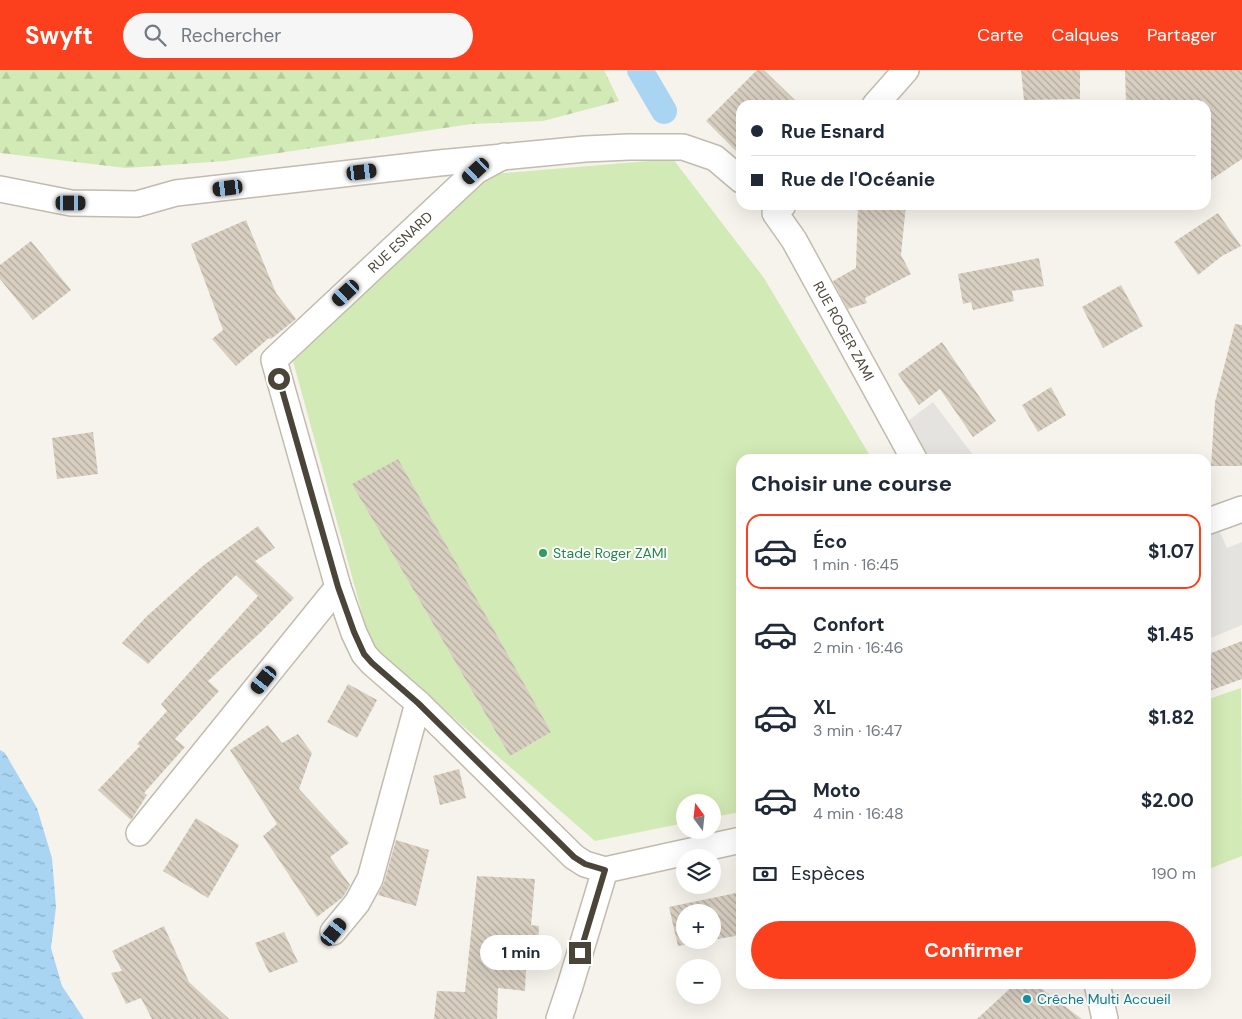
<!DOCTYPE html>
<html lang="fr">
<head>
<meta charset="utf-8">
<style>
	:root { --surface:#fff; --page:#f6f6f7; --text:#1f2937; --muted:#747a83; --line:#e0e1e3; --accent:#fc3f1d }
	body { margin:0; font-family:"DM Sans",sans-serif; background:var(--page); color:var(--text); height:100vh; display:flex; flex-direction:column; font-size:19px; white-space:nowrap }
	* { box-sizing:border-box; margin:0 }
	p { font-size:16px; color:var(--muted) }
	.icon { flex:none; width:28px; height:28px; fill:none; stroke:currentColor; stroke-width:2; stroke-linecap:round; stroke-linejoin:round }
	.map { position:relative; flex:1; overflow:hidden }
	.sheet { position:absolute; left:736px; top:384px; width:475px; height:535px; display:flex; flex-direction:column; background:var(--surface); border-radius:15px; box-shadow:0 5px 20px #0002 }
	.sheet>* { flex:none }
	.top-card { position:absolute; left:736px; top:30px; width:475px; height:110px; border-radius:15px; box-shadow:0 5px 20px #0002; display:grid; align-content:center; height:110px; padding:0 15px; background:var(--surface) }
	.needle { width:32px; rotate:345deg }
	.fabs { position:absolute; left:676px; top:724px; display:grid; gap:10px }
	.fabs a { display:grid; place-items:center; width:45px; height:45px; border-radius:50%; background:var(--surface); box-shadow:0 5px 20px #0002; font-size:25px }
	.end { position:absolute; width:22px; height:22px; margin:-11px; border:6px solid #4b4439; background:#fff; box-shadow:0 0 0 2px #fff }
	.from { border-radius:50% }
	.bubble { position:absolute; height:35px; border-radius:18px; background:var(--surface); box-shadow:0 5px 20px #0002; font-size:16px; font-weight:700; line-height:35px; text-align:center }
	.car { position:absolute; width:15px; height:30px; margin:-15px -8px; border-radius:6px; box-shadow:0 0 4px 1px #0007; background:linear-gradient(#222 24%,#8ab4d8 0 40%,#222 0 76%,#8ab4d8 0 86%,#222 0) }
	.top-card b { display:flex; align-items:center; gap:18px; height:48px; font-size:19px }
	.top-card b+b { border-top:1px solid var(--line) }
	.top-card i { width:12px; height:12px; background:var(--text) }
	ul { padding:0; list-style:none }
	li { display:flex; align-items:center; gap:15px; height:75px; margin:0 10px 8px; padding:0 5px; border:2px solid transparent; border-radius:15px }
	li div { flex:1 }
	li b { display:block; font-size:19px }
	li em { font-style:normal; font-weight:700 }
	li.current { border-color:var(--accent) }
	li>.icon { width:45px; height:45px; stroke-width:1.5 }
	h2 { padding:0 15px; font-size:22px; line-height:60px }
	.pay { display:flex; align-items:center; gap:12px; height:55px; padding:0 15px; font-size:19px }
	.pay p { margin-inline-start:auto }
	.primary-button { display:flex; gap:10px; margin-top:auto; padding:10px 15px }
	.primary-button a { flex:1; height:58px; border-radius:30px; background:var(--accent); color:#fff; font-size:20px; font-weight:700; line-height:58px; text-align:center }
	header { display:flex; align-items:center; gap:30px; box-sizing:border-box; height:70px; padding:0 25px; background:var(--accent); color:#fff }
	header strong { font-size:24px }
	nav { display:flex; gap:28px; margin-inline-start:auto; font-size:18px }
	.search { width:350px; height:45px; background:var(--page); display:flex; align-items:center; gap:12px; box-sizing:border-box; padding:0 18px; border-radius:28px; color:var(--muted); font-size:19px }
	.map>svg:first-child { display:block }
	.forest { fill:url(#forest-firs) }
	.garden { fill:#d2eab5 }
	.parking { fill:#e5e3e0 }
	.water { fill:url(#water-ripples) }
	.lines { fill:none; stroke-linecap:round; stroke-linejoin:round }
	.canal { stroke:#a9d4f2; stroke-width:26 }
	.building { fill:url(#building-back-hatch) }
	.minor-casing { stroke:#c2bbae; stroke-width:28 }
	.minor { stroke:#fff; stroke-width:25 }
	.route { stroke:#4b4439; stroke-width:6 }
	.leisure-dot { fill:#2e9e5b; stroke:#fff; stroke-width:2 }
	.culture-dot { fill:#0f9aa8; stroke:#fff; stroke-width:2 }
	.labels { text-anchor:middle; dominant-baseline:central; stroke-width:4; stroke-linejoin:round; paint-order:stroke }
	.street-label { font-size:14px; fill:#4b4439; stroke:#fff }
	.leisure-label { font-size:14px; fill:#27864d; stroke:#fff; text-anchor:start }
	.culture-label { font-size:14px; fill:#0d838f; stroke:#fff; text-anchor:start }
</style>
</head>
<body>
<header>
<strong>Swyft</strong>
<div class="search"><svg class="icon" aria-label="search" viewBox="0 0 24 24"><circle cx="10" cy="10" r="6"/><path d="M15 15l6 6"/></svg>Rechercher</div>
<nav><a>Carte</a><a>Calques</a><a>Partager</a></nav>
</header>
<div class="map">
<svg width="1242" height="949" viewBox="0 0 1242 949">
	<defs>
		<pattern id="forest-firs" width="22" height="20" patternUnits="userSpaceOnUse" patternTransform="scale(1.25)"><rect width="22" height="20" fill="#d2eab5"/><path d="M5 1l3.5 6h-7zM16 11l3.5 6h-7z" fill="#b6ca9c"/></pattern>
		<pattern id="water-ripples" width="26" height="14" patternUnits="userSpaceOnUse" patternTransform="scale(1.25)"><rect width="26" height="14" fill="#a9d4f2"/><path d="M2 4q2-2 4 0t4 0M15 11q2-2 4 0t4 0" fill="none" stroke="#8caec5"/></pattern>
		<pattern id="building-back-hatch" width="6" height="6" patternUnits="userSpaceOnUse" patternTransform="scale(1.25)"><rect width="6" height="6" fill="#d8cfc1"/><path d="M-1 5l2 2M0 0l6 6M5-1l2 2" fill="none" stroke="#b1aa9e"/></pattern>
	</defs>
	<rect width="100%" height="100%" fill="#f6f3ec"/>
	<polygon class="forest" points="0,0 604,0 619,31 543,51 471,54 225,91 126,98 0,83"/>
	<g class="garden">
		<polygon points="673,89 764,208 872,389 741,389 741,742 713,747 712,732 685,732 685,753 595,771 371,576 290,280 480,105"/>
		<polygon points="1241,618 1242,786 1206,800 1206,630"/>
	</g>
	<g class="parking">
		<polygon points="933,332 976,389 922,389 904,354"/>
		<polygon points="1216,454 1227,478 1242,472 1242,555 1206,570 1206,458"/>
	</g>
	<polygon class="water" points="0,680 5,683 37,738 52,788 56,837 51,878 62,916 84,949 0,949"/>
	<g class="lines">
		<polyline class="canal" points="640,0 664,41"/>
	</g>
	<g class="building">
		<polygon points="757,0 764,0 800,35 741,35 741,86 706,51"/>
		<polygon points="1021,0 1080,0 1080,29 1024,30"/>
		<polygon points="1125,0 1242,0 1242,89 1206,113 1206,35 1126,35"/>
		<polygon points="858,135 906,135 901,185 911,204 865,228 867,233 848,239 833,211 856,198"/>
		<polygon points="1218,143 1241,176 1222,186 1198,205 1174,172"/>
		<polygon points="246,150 276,223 296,249 271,269 269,268 236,296 212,269 223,260 191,174"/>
		<polygon points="31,171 71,220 33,250 0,209 0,195"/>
		<polygon points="1039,188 1044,216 1012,221 1014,231 973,240 971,232 963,234 958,204"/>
		<polygon points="1121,215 1143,256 1103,278 1082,237"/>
		<polygon points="1235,254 1242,255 1242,396 1211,396 1215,332"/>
		<polygon points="942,272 996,351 973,367 940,319 919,335 898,304"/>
		<polygon points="1051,317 1066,345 1038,362 1022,335"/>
		<polygon points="93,362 98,404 57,409 52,368"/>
		<polygon points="398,389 551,662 510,686 352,414"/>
		<polygon points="258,456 275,478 255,491 294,528 261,562 208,611 219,621 175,669 185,677 144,723 147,725 131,750 98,720 140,676 137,674 167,641 161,634 258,526 236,505 148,594 122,573 146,547 204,495"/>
		<polygon points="1242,571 1242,609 1206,622 1206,585"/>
		<polygon points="348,614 377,630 357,668 327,652"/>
		<polygon points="268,655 282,673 298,664 312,683 299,719 349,773 330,787 350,815 343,827 317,847 263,766 277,754 230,680"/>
		<polygon points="459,699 466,728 440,735 433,706"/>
		<polygon points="196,748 239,775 208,828 163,801"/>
		<polygon points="396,770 429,780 416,836 378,825 384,813"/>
		<polygon points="477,806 535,809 531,855 539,856 538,876 527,877 525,921 498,918 497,949 434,949 437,921 465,922"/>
		<polygon points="741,822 741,865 712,870 712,842 685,842 685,870 711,870 678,876 669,837"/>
		<polygon points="164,856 189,912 229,949 152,949 141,928 126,934 111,903 122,901 112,881"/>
		<polygon points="284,862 298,892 269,903 255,873"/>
		<polygon points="1015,914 1042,914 1043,920 1082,949 977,949"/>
	</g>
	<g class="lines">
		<defs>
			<g id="minor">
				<polyline points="875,35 906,0"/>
				<polyline points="504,86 476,101 274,290 338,517 354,563 364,584 372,593 418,633 574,787 585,794 605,800 741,770"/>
				<polyline points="0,119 71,133 137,134 176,123 439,93 585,79 629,77 683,77 715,88 741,110"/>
				<path id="s1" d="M 783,135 L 775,143 L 794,170 L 914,389"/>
				<polyline points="1206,452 1242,439"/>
				<polyline points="139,763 338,517"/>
				<polyline points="333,862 357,833 370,809 418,633"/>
				<polyline points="1097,914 1105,949"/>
				<polyline points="559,949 570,916 605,800"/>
			</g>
		</defs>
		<use href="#minor" class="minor-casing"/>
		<use href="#minor" class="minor"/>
	</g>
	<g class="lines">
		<polyline class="route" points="279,309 338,517 354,562 364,584 372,593 418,633 574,787 585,794 605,800 580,883"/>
	</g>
	<circle class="leisure-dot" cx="543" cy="483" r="5"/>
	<circle class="culture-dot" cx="1027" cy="929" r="5"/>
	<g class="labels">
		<g class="street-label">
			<text transform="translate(400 172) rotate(-43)">RUE ESNARD</text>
			<text stroke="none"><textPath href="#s1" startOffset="148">RUE ROGER ZAMI</textPath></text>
		</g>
		<g class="leisure-label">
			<text x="553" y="483">Stade Roger ZAMI</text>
		</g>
		<g class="culture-label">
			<text x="1037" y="929">Crêche Multi Accueil</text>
		</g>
	</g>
</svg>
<div class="fabs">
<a><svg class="needle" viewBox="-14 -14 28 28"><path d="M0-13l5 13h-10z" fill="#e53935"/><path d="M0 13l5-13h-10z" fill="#747a83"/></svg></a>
<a><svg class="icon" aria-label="layers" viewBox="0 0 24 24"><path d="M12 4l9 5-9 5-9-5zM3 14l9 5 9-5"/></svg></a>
<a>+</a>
<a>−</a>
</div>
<i class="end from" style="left:279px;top:309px"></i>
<i class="end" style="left:580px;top:883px"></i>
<div class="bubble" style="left:480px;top:865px;width:82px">1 min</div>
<i class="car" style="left:476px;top:101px;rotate:227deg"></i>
<i class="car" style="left:362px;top:102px;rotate:83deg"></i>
<i class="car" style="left:228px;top:118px;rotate:263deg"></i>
<i class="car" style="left:71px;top:133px;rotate:90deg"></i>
<i class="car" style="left:346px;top:223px;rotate:227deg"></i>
<i class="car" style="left:264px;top:610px;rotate:219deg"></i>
<i class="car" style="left:334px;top:862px;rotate:39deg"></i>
<div class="top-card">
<b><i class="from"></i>Rue Esnard</b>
<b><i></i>Rue de l'Océanie</b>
</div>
<section class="sheet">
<h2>Choisir une course</h2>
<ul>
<li class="current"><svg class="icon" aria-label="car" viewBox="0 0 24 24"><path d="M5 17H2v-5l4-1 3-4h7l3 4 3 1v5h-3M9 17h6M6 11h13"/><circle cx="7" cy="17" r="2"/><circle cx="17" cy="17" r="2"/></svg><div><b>Éco</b><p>1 min · 16:45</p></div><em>$1.07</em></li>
<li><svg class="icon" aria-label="car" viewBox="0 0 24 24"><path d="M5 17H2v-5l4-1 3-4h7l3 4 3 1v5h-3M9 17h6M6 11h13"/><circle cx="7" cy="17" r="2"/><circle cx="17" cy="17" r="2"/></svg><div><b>Confort</b><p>2 min · 16:46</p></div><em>$1.45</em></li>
<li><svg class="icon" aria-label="car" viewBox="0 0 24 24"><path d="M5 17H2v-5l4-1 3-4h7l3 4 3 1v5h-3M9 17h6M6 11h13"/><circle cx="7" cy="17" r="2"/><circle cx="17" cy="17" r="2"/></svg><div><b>XL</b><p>3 min · 16:47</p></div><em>$1.82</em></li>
<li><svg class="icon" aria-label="car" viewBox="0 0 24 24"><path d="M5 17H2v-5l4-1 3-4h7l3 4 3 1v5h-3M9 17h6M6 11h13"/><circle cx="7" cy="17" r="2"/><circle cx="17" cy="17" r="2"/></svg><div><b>Moto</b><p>4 min · 16:48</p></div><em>$2.00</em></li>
</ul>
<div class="pay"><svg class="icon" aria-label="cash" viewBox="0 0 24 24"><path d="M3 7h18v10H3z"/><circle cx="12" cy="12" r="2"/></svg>Espèces<p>190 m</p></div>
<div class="primary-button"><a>Confirmer</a></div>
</section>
</div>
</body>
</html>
